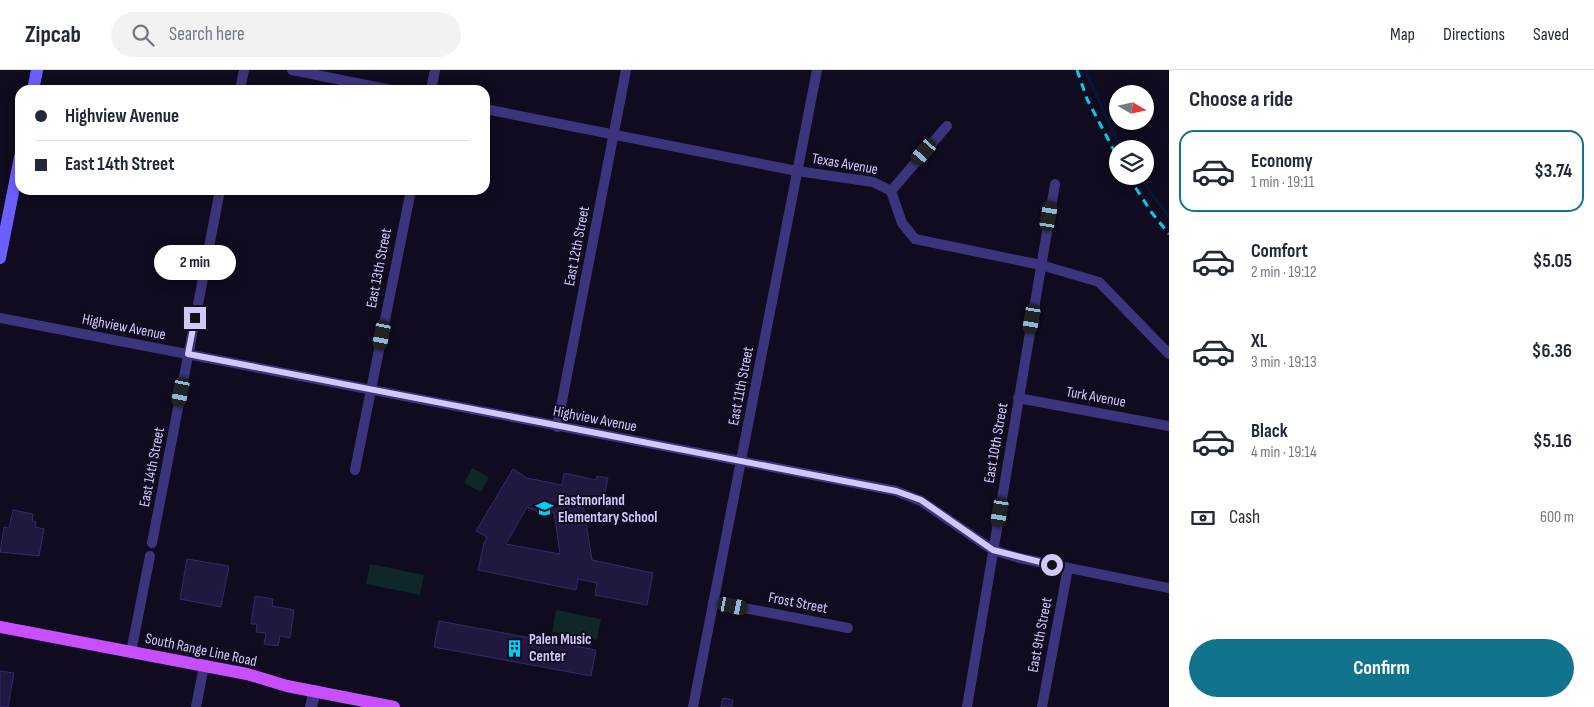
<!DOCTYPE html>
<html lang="en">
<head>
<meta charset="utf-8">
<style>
	:root { --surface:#fff; --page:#f2f2f3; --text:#1f2937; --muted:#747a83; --line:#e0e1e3; --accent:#11738c }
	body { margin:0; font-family:"Sofia Sans Condensed",sans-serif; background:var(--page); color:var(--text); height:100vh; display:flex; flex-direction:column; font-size:19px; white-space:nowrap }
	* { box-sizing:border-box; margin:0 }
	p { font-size:16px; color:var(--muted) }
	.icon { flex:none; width:28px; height:28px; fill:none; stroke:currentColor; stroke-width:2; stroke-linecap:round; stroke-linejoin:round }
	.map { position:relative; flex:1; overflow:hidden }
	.side { display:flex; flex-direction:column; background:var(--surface); width:425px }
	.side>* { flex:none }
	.hud { position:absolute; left:15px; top:15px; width:475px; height:110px; border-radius:15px; box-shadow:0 2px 12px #0003; display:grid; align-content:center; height:110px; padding:0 20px; background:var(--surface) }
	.needle { width:32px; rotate:99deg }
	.controls { position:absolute; left:1109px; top:15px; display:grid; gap:10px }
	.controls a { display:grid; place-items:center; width:45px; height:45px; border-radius:50%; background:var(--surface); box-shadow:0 2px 12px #0003; font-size:25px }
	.end { position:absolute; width:22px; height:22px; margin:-11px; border:6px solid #d2c8ff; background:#111; box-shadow:0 0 0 2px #111 }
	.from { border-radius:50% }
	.bubble { position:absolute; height:35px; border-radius:18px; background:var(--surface); box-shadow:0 2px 12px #0003; font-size:16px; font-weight:700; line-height:35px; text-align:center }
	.car { position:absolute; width:15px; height:30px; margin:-15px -8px; border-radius:6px; box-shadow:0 0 4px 1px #0007; background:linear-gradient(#222 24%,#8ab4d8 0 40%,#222 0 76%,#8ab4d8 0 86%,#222 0) }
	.hud b { display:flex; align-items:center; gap:18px; height:48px; font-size:19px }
	.hud b+b { border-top:1px solid var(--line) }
	.hud i { width:12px; height:12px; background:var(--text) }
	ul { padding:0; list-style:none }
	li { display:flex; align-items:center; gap:15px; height:82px; margin:0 10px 8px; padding:0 10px; border:2px solid transparent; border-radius:15px }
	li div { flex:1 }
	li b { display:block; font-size:19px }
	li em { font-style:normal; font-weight:700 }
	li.on { border-color:var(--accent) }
	li>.icon { width:45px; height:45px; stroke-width:1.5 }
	h2 { padding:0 20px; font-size:22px; line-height:60px }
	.pay { display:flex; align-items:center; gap:12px; height:55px; padding:0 20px; font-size:19px }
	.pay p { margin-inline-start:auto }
	.primary-button { display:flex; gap:10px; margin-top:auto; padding:10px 20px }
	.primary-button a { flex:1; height:58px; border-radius:30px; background:var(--accent); color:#fff; font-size:20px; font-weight:700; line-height:58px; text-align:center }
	header { display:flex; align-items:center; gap:30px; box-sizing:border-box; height:70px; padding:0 25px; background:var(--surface); border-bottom:1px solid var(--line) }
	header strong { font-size:24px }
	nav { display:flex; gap:28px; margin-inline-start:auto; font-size:18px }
	.search { width:350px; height:45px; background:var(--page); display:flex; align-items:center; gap:12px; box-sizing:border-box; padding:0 18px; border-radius:28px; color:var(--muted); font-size:19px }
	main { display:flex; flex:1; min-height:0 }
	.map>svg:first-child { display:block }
	.green { fill:#0e2728 }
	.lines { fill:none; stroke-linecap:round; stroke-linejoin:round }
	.stream { stroke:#07173b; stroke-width:3 }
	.building { fill:#21173f; stroke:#39286c; fill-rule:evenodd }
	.minor { stroke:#3c357e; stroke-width:10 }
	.tertiary { stroke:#3c357e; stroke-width:12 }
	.secondary { stroke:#6c5fff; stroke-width:12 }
	.primary { stroke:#c74fff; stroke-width:12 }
	.rail { stroke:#00cdf3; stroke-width:3; stroke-dasharray:8 6; stroke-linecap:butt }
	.route { stroke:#d2c8ff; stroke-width:6 }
	.labels { text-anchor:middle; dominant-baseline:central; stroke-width:4; stroke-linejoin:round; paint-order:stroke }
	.street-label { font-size:15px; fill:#d2c8ff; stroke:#100b1e }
	.poi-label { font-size:15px; font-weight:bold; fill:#d2c8ff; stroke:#100b1e; text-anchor:start }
</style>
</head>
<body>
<header>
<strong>Zipcab</strong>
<div class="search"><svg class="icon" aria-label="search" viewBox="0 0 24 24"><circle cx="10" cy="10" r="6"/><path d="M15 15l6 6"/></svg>Search here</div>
<nav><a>Map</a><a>Directions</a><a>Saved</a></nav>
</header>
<main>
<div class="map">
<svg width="1169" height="637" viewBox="0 0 1169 637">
	<rect width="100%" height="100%" fill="#100b1e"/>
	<g class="green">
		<polygon points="472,398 489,407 481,422 464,413"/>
		<polygon points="370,494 424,505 420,525 366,514"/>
		<polygon points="556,540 601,549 597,570 552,562"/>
	</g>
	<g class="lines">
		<g class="stream">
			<polyline points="1085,0 1121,79"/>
			<polyline points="1139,106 1169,147"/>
		</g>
	</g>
	<g class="building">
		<path d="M 513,399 L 527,408 L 562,415 L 564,403 L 596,410 L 597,406 L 608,408 L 602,437 L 583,434 L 592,490 L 653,503 L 647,535 L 595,525 L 597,513 L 578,509 L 576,520 L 478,500 L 484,473 L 487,467 L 476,461 ZM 527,437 L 541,443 L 554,442 L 560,484 L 506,474 Z"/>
		<polygon points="13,440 33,444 32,451 36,452 35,457 44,459 39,486 0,482 4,457 9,458"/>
		<polygon points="187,489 229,496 221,537 180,529"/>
		<polygon points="255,526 273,529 272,536 294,540 290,568 280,566 278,576 264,574 266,563 256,562 257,554 251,554"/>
		<polygon points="439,551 596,580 591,606 434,577"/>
		<polygon points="0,601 14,603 8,637 0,637"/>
		<polygon points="723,628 733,630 732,637 721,637"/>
	</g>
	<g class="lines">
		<g class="minor">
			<polyline points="292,0 391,20"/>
			<polyline points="240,20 244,0"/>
			<polyline points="431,20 435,0"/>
			<polyline points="485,39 797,101 873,112 891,121 902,153 915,169 1041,195 1099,212 1169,284"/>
			<polyline points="891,121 947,56"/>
			<polyline points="0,248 896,421 921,431 993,480 1019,488 1169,518"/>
			<polyline points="1018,328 1169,356"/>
			<polyline points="557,357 626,0"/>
			<polyline points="355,400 411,120"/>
			<polyline points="152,473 220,120"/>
			<polyline points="713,532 848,558"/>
			<polyline points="131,582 150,486"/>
			<polyline points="196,637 204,596"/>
			<polyline points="693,637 817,0"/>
			<polyline points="967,637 1055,114"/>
			<polyline points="1042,637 1068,498"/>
		</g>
		<polyline class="tertiary" points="311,637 315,621"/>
		<g class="secondary">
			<polyline points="33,20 37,0"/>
			<polyline points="0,188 20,87"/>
		</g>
		<polyline class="primary" points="0,557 247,604 287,616 394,637"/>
		<g class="rail">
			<polyline points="1077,0 1087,29 1118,88"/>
			<polyline points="1128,106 1152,143 1169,164"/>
		</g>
	</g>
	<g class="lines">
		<polyline class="route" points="195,248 188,284 896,421 921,430 993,480 1052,495"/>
	</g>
	<defs>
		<symbol id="school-bare" viewBox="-9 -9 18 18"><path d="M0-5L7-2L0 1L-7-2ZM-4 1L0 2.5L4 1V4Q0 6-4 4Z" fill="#00cdf3" stroke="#100b1e" stroke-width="2.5" paint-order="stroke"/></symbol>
		<symbol id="building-bare" viewBox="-9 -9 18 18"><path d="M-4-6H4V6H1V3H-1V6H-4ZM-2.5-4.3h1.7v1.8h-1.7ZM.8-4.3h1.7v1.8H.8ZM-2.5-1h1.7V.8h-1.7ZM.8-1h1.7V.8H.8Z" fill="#00cdf3" stroke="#100b1e" stroke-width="2.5" paint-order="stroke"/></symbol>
	</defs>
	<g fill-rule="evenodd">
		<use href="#school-bare" x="532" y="426" width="25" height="25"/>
		<use href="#building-bare" x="502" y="566" width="25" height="25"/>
	</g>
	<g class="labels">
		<g class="street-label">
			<text transform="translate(845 94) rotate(10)">Texas Avenue</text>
			<text transform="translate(577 176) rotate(-79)">East 12th Street</text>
			<text transform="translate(379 198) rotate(-79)">East 13th Street</text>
			<text transform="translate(124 257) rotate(11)">Highview Avenue</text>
			<text transform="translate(741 316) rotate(-79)">East 11th Street</text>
			<text transform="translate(1096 327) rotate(10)">Turk Avenue</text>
			<text transform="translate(595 349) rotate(11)">Highview Avenue</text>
			<text transform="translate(996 373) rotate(-80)">East 10th Street</text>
			<text transform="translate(152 397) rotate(-79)">East 14th Street</text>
			<text transform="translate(798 533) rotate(11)">Frost Street</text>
			<text transform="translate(1040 565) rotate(-79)">East 9th Street</text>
			<text transform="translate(201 580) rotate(12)">South Range Line Road</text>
		</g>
		<g class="poi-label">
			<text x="558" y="430">Eastmorland<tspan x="558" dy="17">Elementary School</tspan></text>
			<text x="529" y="569">Palen Music<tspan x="529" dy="17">Center</tspan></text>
		</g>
	</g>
</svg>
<div class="controls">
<a><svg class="needle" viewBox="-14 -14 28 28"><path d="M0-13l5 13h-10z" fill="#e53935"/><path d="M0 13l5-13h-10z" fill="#747a83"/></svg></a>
<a><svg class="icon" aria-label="layers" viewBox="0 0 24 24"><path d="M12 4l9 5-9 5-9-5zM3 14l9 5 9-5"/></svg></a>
</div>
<i class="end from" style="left:1052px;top:495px"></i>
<i class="end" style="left:195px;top:248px"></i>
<div class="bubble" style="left:154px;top:175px;width:82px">2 min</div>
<i class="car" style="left:924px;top:82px;rotate:221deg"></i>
<i class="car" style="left:1049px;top:146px;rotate:10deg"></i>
<i class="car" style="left:1032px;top:249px;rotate:190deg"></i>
<i class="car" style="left:382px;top:265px;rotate:191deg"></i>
<i class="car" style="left:181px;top:322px;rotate:191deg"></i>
<i class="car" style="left:1000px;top:442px;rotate:190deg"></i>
<i class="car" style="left:733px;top:536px;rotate:101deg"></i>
<div class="hud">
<b><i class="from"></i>Highview Avenue</b>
<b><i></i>East 14th Street</b>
</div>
</div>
<section class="side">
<h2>Choose a ride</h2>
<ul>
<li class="on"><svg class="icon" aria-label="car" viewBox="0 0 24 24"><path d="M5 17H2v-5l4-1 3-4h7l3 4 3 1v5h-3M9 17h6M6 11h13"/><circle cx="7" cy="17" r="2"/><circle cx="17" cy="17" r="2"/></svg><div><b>Economy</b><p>1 min · 19:11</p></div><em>$3.74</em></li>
<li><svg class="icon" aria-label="car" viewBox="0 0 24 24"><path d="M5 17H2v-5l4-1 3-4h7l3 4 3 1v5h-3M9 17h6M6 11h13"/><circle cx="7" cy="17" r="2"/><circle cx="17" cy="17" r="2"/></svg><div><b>Comfort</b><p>2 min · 19:12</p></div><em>$5.05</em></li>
<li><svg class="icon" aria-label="car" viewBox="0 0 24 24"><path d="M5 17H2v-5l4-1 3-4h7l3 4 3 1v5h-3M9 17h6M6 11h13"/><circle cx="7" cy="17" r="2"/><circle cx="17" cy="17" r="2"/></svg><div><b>XL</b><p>3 min · 19:13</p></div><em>$6.36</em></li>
<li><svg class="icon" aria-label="car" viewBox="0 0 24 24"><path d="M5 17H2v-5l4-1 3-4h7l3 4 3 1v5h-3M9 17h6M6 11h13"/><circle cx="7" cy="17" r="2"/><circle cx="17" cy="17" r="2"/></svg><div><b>Black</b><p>4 min · 19:14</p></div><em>$5.16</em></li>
</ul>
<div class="pay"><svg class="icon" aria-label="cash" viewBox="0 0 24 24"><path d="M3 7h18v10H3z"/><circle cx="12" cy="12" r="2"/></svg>Cash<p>600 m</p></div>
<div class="primary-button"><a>Confirm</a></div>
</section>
</main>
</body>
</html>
